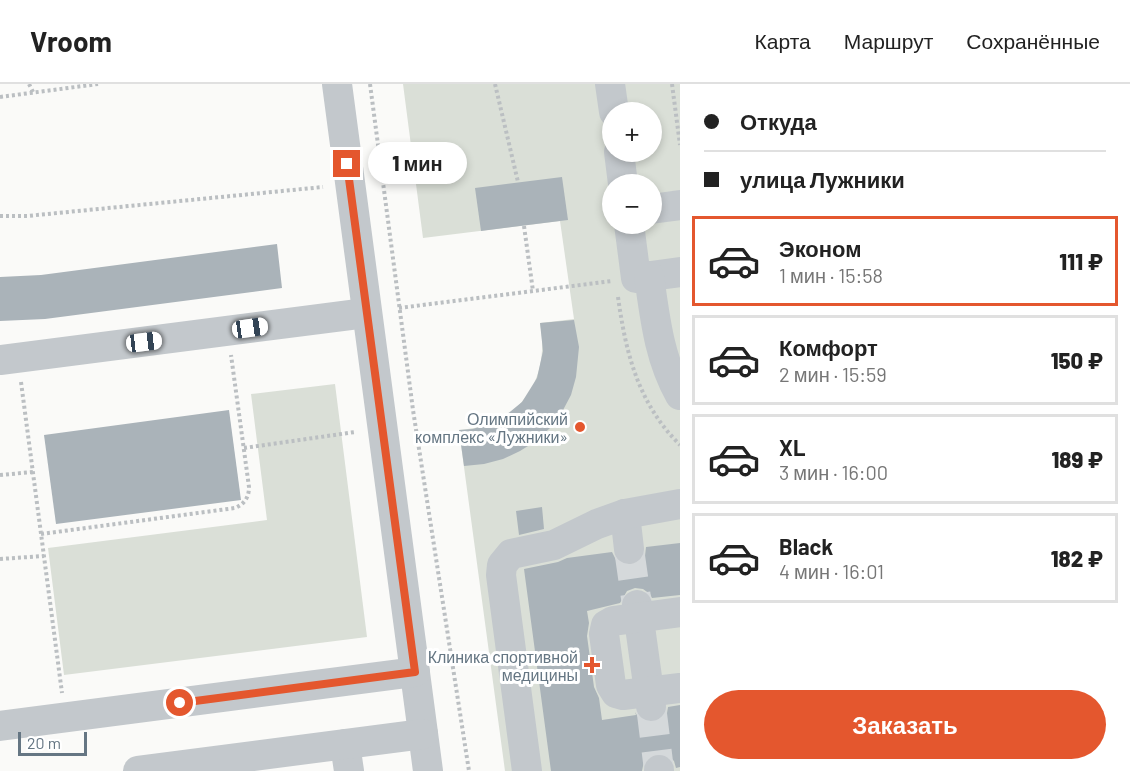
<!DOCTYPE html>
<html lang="ru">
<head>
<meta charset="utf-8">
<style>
	:root { --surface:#fff; --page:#f6f6f6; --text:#222; --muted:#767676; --line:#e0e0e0; --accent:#e4572e }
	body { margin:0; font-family:Barlow,sans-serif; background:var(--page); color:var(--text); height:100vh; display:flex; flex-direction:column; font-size:22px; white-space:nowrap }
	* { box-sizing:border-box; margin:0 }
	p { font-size:20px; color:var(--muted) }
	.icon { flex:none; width:33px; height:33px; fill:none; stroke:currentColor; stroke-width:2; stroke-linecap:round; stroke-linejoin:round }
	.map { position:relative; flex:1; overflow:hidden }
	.panel { display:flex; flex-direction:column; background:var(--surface); width:450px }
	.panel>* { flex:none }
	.hud { display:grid; align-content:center; height:132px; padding:0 24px; background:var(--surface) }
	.tools { position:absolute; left:602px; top:18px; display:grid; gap:12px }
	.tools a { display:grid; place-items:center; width:60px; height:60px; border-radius:50%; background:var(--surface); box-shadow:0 3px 9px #0003; font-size:30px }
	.scale { position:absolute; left:18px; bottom:15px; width:69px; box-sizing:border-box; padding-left:6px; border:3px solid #657683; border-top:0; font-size:16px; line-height:21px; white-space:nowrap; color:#657683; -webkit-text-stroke:4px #fff; paint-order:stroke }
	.end { position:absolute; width:27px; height:27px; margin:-14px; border:8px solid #e4572e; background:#fff; box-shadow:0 0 0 3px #fff }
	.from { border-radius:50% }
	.bubble { position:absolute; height:42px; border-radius:21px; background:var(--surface); box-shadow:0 3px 9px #0003; font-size:20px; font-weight:800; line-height:42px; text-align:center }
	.car { position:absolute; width:18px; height:36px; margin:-18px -9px; border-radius:8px; box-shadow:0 0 4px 2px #0007; background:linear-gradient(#fff 24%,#345 0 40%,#fff 0 76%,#345 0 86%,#fff 0) }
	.hud b { display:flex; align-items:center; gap:21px; height:57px; font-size:22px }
	.hud b+b { border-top:2px solid var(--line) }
	.hud i { width:15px; height:15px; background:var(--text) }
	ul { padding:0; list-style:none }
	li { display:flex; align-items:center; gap:18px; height:90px; margin:0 12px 9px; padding:0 12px; border:3px solid var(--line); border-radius:0px }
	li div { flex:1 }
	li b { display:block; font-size:22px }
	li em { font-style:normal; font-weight:800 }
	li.current { border-color:var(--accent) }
	li>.icon { width:54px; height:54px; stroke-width:1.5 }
	.primary-button { display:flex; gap:12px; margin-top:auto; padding:12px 24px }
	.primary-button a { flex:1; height:69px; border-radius:36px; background:var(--accent); color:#fff; font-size:24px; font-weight:800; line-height:69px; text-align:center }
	header { display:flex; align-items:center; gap:36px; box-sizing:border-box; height:84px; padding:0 30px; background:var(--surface); border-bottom:2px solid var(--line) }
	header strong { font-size:28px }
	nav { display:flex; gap:33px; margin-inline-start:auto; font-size:21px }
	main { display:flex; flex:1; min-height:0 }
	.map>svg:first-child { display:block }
	.green { fill:#dadfd7; fill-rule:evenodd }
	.building { fill:#aab3b9 }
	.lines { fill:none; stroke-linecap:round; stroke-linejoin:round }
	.minor-tunnel { stroke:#d5d9db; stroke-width:30; stroke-dasharray:30 15; stroke-linecap:butt }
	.path { stroke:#bbbfc2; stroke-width:4; stroke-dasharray:3 3; stroke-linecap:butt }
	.minor { stroke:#c3c8cc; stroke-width:30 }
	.route { stroke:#e4572e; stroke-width:8 }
	.poi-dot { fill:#e4572e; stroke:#fff; stroke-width:2 }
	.labels { text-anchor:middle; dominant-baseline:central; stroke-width:6; stroke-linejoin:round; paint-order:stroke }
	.poi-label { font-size:16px; fill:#657683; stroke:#fff; text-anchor:end }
</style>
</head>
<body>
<header>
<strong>Vroom</strong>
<nav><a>Карта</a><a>Маршрут</a><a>Сохранённые</a></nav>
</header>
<main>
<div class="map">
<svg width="680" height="687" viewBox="0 0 680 687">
	<rect width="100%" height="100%" fill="#fafaf8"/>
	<g class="green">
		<path d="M 403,0 L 680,0 L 680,687 L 505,687 L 459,346 C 519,342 551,297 540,239 L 574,235 L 560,137 L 423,154 ZM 612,28 L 651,28 L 651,68 L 612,68 ZM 612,100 L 651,100 L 651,140 L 612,140 Z"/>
		<polygon points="335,300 367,553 64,591 48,464 267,436 251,310"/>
	</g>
	<g class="building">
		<polygon points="562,93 568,136 481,147 475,104"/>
		<polygon points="277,160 282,204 45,235 0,237 0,193 41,191"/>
		<polygon points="574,236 579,263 576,293 571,311 562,328 550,344 536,357 520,367 503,375 484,380 464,382 459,346 473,345 500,336 522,318 537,294 543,267 540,239"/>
		<polygon points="229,326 241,416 56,440 44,351"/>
		<polygon points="542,423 544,445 519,451 516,427"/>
		<polygon points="680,459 680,511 652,514 650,510 643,505 635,504 627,507 620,519 587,527 589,539 587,552 594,603 599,614 602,636 636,631 635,628 638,633 644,638 654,639 662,635 667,629 668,623 680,621 680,683 676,684 674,677 668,671 658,669 650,671 644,677 642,687 551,687 524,485 558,478 567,474 612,468 616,476 622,481 632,482 640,478 645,472 646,463"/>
	</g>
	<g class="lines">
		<g class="minor-tunnel">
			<polyline points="629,465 637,521"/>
			<polyline points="651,622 659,686"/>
		</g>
		<g class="path">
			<polyline points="29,0 33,8"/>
			<polyline points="370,0 413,326 469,687"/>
			<polyline points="495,0 518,98"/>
			<polyline points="672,0 680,61"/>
			<polyline points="0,13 98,0"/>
			<polyline points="0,132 27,132 323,103"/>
			<polyline points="524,142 533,207"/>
			<path d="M 618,213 C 626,270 638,319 680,361"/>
			<polyline points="399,224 612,197"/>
			<polyline points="21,298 62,609"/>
			<polyline points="244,364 355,348"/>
			<polyline points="0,391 33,388"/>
			<path d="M 41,450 L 235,424 C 244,420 249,414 249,403 L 231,271"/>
			<polyline points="0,475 44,472"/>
		</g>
		<g class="minor">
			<polyline points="337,0 428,687"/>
			<polyline points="610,0 614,28"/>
			<polyline points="619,68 623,100"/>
			<polyline points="651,125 680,121"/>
			<polyline points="629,140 636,194 680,188"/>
			<path d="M 649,192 C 655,234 659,274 680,311"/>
			<polyline points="0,276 366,229"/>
			<polyline points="625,430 629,465"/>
			<polyline points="637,521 651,622"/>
			<polyline points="680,528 613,537 606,541 604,550 611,601 616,609 623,611 680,604"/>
			<polyline points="0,642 415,588"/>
			<polyline points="345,660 349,687"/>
			<polyline points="659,686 659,687"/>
			<polyline points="138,687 423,650"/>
			<polyline points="527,687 501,491 502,481 511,470 554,461 597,440 625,430 680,420"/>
		</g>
	</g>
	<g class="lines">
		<polyline class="route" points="180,619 415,588 347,80"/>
	</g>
	<g class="poi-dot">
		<circle cx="580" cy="343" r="6"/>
		<path d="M589 572h6v6h6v6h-6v6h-6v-6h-6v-6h6z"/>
	</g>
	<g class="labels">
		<g class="poi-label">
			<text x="568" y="334">Олимпийский<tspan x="568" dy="18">комплекс «Лужники»</tspan></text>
			<text x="578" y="572">Клиника спортивной<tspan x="578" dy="18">медицины</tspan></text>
		</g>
	</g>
</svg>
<div class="tools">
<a>+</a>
<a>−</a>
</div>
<div class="scale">20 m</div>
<i class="end from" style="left:180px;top:619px"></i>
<i class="end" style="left:347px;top:80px"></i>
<div class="bubble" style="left:368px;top:58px;width:99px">1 мин</div>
<i class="car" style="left:250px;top:244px;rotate:82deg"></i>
<i class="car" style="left:144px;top:258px;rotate:83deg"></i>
</div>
<section class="panel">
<div class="hud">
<b><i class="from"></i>Откуда</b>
<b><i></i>улица Лужники</b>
</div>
<ul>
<li class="current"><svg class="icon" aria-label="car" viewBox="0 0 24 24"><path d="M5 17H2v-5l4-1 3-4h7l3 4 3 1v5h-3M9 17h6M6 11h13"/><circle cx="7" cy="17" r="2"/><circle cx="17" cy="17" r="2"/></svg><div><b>Эконом</b><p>1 мин · 15:58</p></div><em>111 ₽</em></li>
<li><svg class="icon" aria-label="car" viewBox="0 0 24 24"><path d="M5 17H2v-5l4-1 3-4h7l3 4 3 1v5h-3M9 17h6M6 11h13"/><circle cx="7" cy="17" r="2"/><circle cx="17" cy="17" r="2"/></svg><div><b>Комфорт</b><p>2 мин · 15:59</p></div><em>150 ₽</em></li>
<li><svg class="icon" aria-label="car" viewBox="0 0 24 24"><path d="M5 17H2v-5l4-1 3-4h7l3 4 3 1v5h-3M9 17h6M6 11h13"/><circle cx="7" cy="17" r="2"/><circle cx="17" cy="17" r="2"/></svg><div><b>XL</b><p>3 мин · 16:00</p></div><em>189 ₽</em></li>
<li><svg class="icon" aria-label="car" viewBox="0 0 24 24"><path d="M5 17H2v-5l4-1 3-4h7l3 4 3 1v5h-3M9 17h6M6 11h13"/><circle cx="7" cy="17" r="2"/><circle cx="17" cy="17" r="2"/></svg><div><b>Black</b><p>4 мин · 16:01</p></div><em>182 ₽</em></li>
</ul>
<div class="primary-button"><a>Заказать</a></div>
</section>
</main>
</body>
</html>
